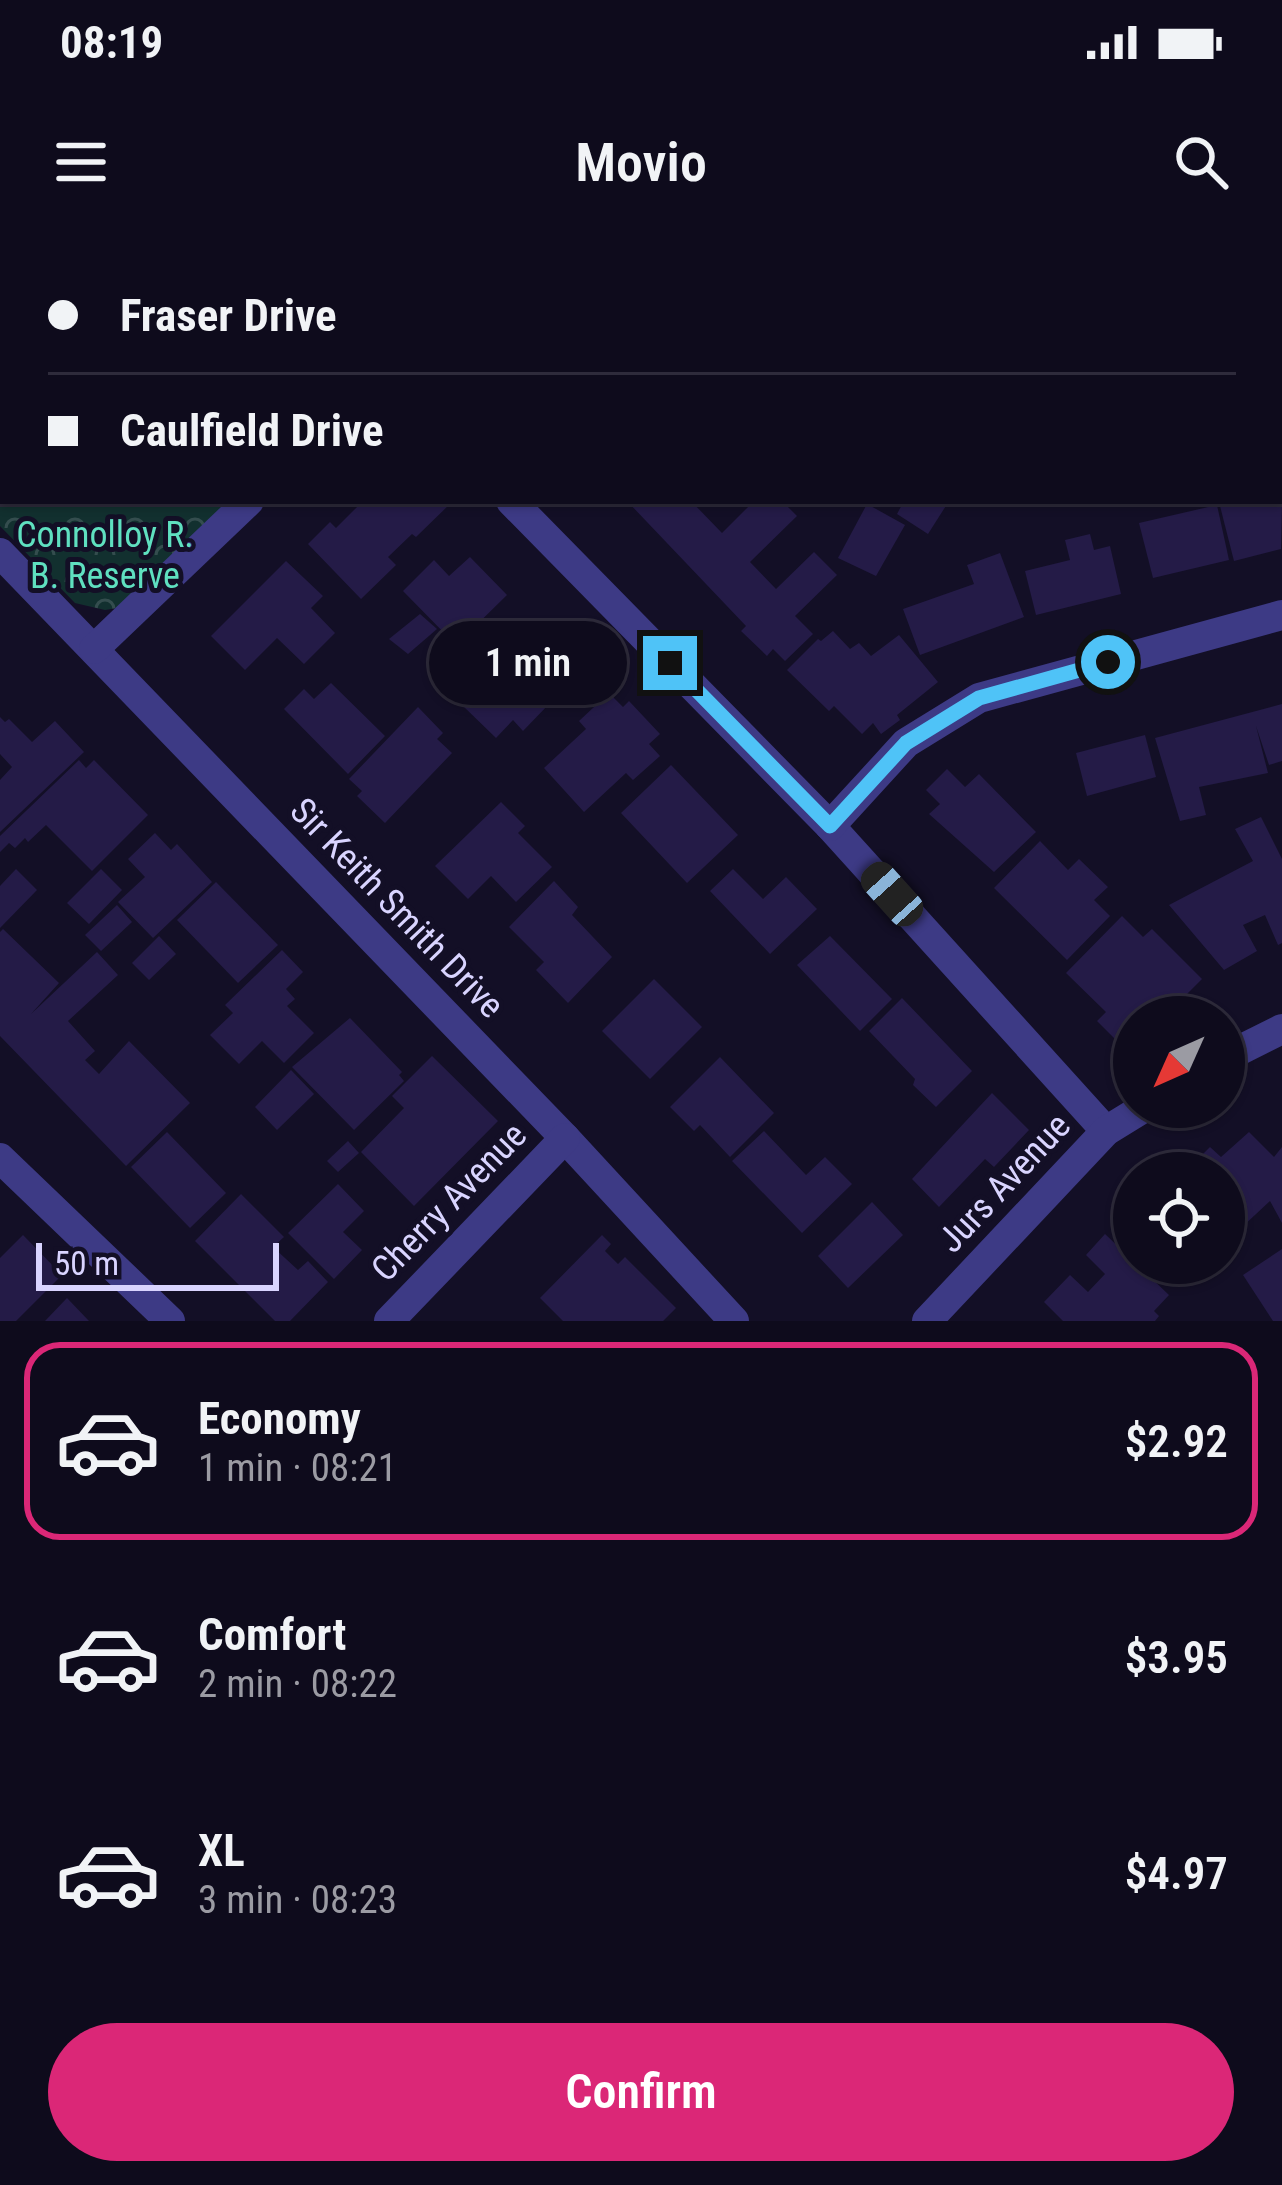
<!DOCTYPE html>
<html lang="en">
<head>
<meta charset="utf-8">
<style>
	:root { --surface:#0e0b1c; --page:#1c1929; --text:#f1f3f6; --muted:#9b9ba3; --line:#2e2b3b; --accent:#db2777 }
	body { margin:0; font-family:"Roboto Condensed",sans-serif; background:var(--page); color:var(--text); height:100vh; display:flex; flex-direction:column; font-size:45px; white-space:nowrap }
	* { box-sizing:border-box; margin:0 }
	p { font-size:39px; color:var(--muted) }
	.icon { flex:none; width:66px; height:66px; fill:none; stroke:currentColor; stroke-width:2; stroke-linecap:round; stroke-linejoin:round }
	.map { position:relative; height:1081px; overflow:hidden }
	.drawer { display:flex; flex-direction:column; background:var(--surface); flex:1 }
	.drawer>* { flex:none }
	.top-card { position:absolute; left:0px; top:0px; width:1284px; height:264px; box-shadow:0 3px 9px #0004,0 0 0 3px var(--line); display:grid; align-content:center; height:264px; padding:0 48px; background:var(--surface) }
	.needle { width:78px; rotate:225deg }
	.tools { position:absolute; left:1113px; top:756px; display:grid; gap:24px }
	.tools a { display:grid; place-items:center; width:132px; height:132px; border-radius:50%; background:var(--surface); box-shadow:0 3px 9px #0004,0 0 0 3px var(--line); font-size:60px }
	.scale { position:absolute; left:36px; bottom:30px; width:243px; box-sizing:border-box; padding-left:12px; border:6px solid #d9d4ff; border-top:0; font-size:33px; line-height:42px; white-space:nowrap; color:#d9d4ff; -webkit-text-stroke:9px #130f26; paint-order:stroke }
	.end { position:absolute; width:54px; height:54px; margin:-27px; border:15px solid #4fc3f7; background:#111; box-shadow:0 0 0 6px #111 }
	.from { border-radius:50% }
	.bubble { position:absolute; height:84px; border-radius:42px; background:var(--surface); box-shadow:0 3px 9px #0004,0 0 0 3px var(--line); font-size:39px; font-weight:600; line-height:84px; text-align:center }
	.car { position:absolute; width:36px; height:72px; margin:-36px -18px; border-radius:15px; box-shadow:0 0 9px 3px #0007; background:linear-gradient(#222 24%,#8ab4d8 0 40%,#222 0 76%,#8ab4d8 0 86%,#222 0) }
	.top-card b { display:flex; align-items:center; gap:42px; height:114px; font-size:45px }
	.top-card b+b { border-top:3px solid var(--line) }
	.top-card i { width:30px; height:30px; background:var(--text) }
	ul { padding:21px 0 0; list-style:none }
	li { display:flex; align-items:center; gap:36px; height:198px; margin:0 24px 18px; padding:0 24px; border:6px solid transparent; border-radius:36px }
	li div { flex:1 }
	li b { display:block; font-size:45px }
	li em { font-style:normal; font-weight:600 }
	li.on { border-color:var(--accent) }
	li>.icon { width:108px; height:108px; stroke-width:1.5 }
	.action { display:flex; gap:24px; margin-top:auto; padding:24px 48px }
	.action a { flex:1; height:138px; border-radius:72px; background:var(--accent); color:#fff; font-size:48px; font-weight:600; line-height:138px; text-align:center }
	.status { display:flex; justify-content:space-between; align-items:center; height:84px; padding:0 60px; background:var(--surface); direction:ltr }
	.status svg { height:33px; fill:currentColor }
	header { display:flex; justify-content:space-between; align-items:center; height:156px; padding:0 48px; background:var(--surface); font-size:54px; font-weight:600 }
	.map>svg:first-child { display:block }
	.forest { fill:url(#forest-crowns) }
	.building { fill:#241b47 }
	.lines { fill:none; stroke-linecap:round; stroke-linejoin:round }
	.minor { stroke:#3d3a85; stroke-width:30 }
	.route { stroke:#4fc3f7; stroke-width:15 }
	.labels { text-anchor:middle; dominant-baseline:central; stroke-width:10; stroke-linejoin:round; paint-order:stroke }
	.park-label { font-size:36px; fill:#5fe0c0; stroke:#130f26 }
	.street-label { font-size:36px; fill:#d9d4ff; stroke:#130f26 }
</style>
</head>
<body>
<div class="status"><b>08:19</b><svg viewBox="0 0 49 12"><path d="M0 12V9h3v3zM5 12V6h3v6zM10 12V3h3v9zM15 12V0h3v12zM26 1h20v11H26zM47 4h2v5h-2z"/></svg></div>
<header><svg class="icon" aria-label="menu" viewBox="0 0 24 24"><path d="M4 6h16M4 12h16M4 18h16"/></svg>Movio<svg class="icon" aria-label="search" viewBox="0 0 24 24"><circle cx="10" cy="10" r="6"/><path d="M15 15l6 6"/></svg></header>
<div class="map">
<svg width="1282" height="1081" viewBox="0 0 1282 1081">
	<defs>
		<pattern id="forest-crowns" width="20" height="18" patternUnits="userSpaceOnUse" patternTransform="scale(3)"><rect width="20" height="18" fill="#12302f"/><path d="M2 6a3 3 0 1 1 6 0M12 15a3 3 0 1 1 6 0" fill="none" stroke="#344d4e"/></pattern>
	</defs>
	<rect width="100%" height="100%" fill="#130f26"/>
	<polygon class="forest" points="0,0 470,0 3,3 3,261 232,261 129,366 105,370 75,363 0,286"/>
	<g class="building">
		<polygon points="363,261 453,261 416,297 412,294 388,317 396,325 361,359 308,304 330,282 336,288"/>
		<polygon points="627,261 691,261 722,293 754,261 782,261 797,276 750,322 776,349 814,312 837,335 795,376 813,394 785,421 773,409 767,416 741,391 746,386"/>
		<polygon points="904,261 949,261 928,294 897,274"/>
		<polygon points="1282,261 1281,309 1234,321 1219,262"/>
		<polygon points="867,264 905,285 876,336 838,318"/>
		<polygon points="1217,265 1229,320 1153,338 1139,283"/>
		<polygon points="1090,294 1094,310 1110,306 1121,354 1036,375 1025,331 1070,320 1065,300"/>
		<polygon points="1000,313 1024,377 920,415 903,369 974,344 967,325"/>
		<polygon points="470,317 507,355 456,405 403,351 434,320 449,336"/>
		<polygon points="286,321 323,356 311,368 335,393 304,424 277,398 245,430 211,396"/>
		<polygon points="420,374 437,389 408,414 389,399"/>
		<polygon points="833,391 850,409 859,403 871,416 899,395 938,442 897,475 900,480 881,494 873,483 862,494 834,466 829,471 787,430 818,399 821,401"/>
		<polygon points="518,409 535,427 552,410 577,435 523,491 513,480 496,498 462,465"/>
		<polygon points="331,443 385,496 348,534 284,469 304,449 314,459"/>
		<polygon points="609,453 623,467 629,461 660,494 649,504 660,516 633,540 626,533 584,572 544,528 586,489 579,481"/>
		<polygon points="1282,464 1282,521 1269,525 1256,486 1268,533 1199,547 1206,575 1180,581 1155,498"/>
		<polygon points="418,467 443,493 437,499 452,513 385,583 357,556 362,551 349,539"/>
		<polygon points="0,477 5,482 9,479 32,502 55,481 84,512 0,592 0,540 12,527 0,514"/>
		<polygon points="1145,495 1156,537 1087,556 1076,513"/>
		<polygon points="79,520 86,528 94,520 148,575 92,631 46,585 28,602 25,598 15,608 9,603 0,612 0,596"/>
		<polygon points="671,525 738,595 687,643 621,573"/>
		<polygon points="947,529 965,547 979,534 1036,592 994,632 929,574 940,564 926,550"/>
		<polygon points="501,562 525,586 518,593 552,627 516,662 491,636 468,659 435,626"/>
		<polygon points="1261,577 1282,619 1282,703 1278,705 1265,675 1243,685 1257,711 1224,730 1169,665 1253,621 1235,589"/>
		<polygon points="155,593 171,610 177,604 212,642 153,698 118,662 145,637 128,619"/>
		<polygon points="1040,601 1068,630 1079,619 1108,647 1094,660 1110,676 1067,720 994,648"/>
		<polygon points="16,629 37,650 0,688 0,646"/>
		<polygon points="101,629 122,650 89,684 67,663"/>
		<polygon points="733,629 763,659 786,637 817,669 770,714 710,651"/>
		<polygon points="554,641 578,667 572,675 612,717 568,763 536,730 544,722 509,687"/>
		<polygon points="216,642 278,705 238,743 177,680"/>
		<polygon points="117,665 132,682 101,711 85,695"/>
		<polygon points="1122,676 1143,697 1152,689 1202,739 1172,769 1161,758 1149,770 1155,777 1134,777 1134,802 1126,810 1097,781 1106,772 1066,733"/>
		<polygon points="3,689 59,743 31,774 97,712 118,735 68,781 95,811 85,820 99,834 129,801 190,863 126,926 0,796 0,692"/>
		<polygon points="159,696 176,714 149,740 132,723"/>
		<polygon points="830,696 892,759 860,791 797,725"/>
		<polygon points="282,710 303,732 286,749 295,759 287,766 314,793 284,823 262,801 239,824 210,795 233,773 225,765"/>
		<polygon points="654,739 702,787 650,839 602,791"/>
		<polygon points="902,758 972,831 936,867 913,845 915,839 869,791"/>
		<polygon points="350,778 402,832 399,835 404,841 354,890 292,827"/>
		<polygon points="432,816 498,881 414,966 361,912 404,868 392,856"/>
		<polygon points="720,817 774,873 730,917 700,885 694,891 670,867"/>
		<polygon points="291,830 314,854 277,890 255,867"/>
		<polygon points="992,853 1029,890 994,927 985,919 939,967 912,939"/>
		<polygon points="764,891 806,935 825,917 852,944 802,993 732,921"/>
		<polygon points="167,892 226,953 190,988 131,927"/>
		<polygon points="1249,892 1274,917 1282,907 1282,983 1270,961 1241,988 1224,969 1224,933 1193,933 1189,928 1210,907 1221,917"/>
		<polygon points="348,901 359,913 338,932 327,921"/>
		<polygon points="338,944 364,971 343,992 362,1010 334,1039 288,993"/>
		<polygon points="241,954 284,997 273,1007 298,1030 308,1021 328,1042 290,1081 275,1081 195,1001"/>
		<polygon points="872,962 903,995 848,1048 818,1016"/>
		<polygon points="1105,994 1169,1055 1154,1071 1159,1076 1155,1081 1063,1081 1044,1062 1070,1035 1088,1052 1105,1034 1086,1015"/>
		<polygon points="23,995 62,1035 16,1081 0,1081 0,1018"/>
		<polygon points="602,995 611,1004 605,1011 618,1024 625,1017 676,1068 663,1081 563,1081 540,1058"/>
		<polygon points="1282,1009 1282,1081 1273,1081 1243,1035"/>
		<polygon points="67,1058 89,1081 45,1081"/>
	</g>
	<g class="lines">
		<g class="minor">
			<polyline points="761,0 764,3"/>
			<polyline points="1243,3 1255,0"/>
			<polyline points="511,261 830,586 1106,891"/>
			<polyline points="0,313 565,898 734,1081"/>
			<polyline points="94,409 249,261"/>
			<polyline points="830,586 906,503 979,458 1282,375"/>
			<polyline points="1224,818 1282,789"/>
			<polyline points="0,918 170,1081"/>
			<polyline points="389,1081 565,898"/>
			<polyline points="927,1081 1106,891 1145,867"/>
		</g>
	</g>
	<g class="lines">
		<polyline class="route" points="670,423 830,586 906,503 979,458 1108,422"/>
	</g>
	<g class="labels">
		<g class="park-label">
			<text x="105" y="295">Connolloy R.<tspan x="105" dy="41">B. Reserve</tspan></text>
		</g>
		<g class="street-label">
			<text transform="translate(397 668) rotate(46)">Sir Keith Smith Drive</text>
			<text transform="translate(1004 943) rotate(-47)">Jurs Avenue</text>
			<text transform="translate(449 962) rotate(-46)">Cherry Avenue</text>
		</g>
	</g>
</svg>
<div class="tools">
<a><svg class="needle" viewBox="-14 -14 28 28"><path d="M0-13l5 13h-10z" fill="#e53935"/><path d="M0 13l5-13h-10z" fill="#9b9ba3"/></svg></a>
<a><svg class="icon" aria-label="locate" viewBox="0 0 24 24"><circle cx="12" cy="12" r="6"/><path d="M12 2v4M12 18v4M2 12h4M18 12h4"/></svg></a>
</div>
<div class="scale">50 m</div>
<i class="end from" style="left:1108px;top:422px"></i>
<i class="end" style="left:670px;top:423px"></i>
<div class="bubble" style="left:429px;top:381px;width:198px">1 min</div>
<i class="car" style="left:892px;top:654px;rotate:318deg"></i>
<div class="top-card">
<b><i class="from"></i>Fraser Drive</b>
<b><i></i>Caulfield Drive</b>
</div>
</div>
<section class="drawer">
<ul>
<li class="on"><svg class="icon" aria-label="car" viewBox="0 0 24 24"><path d="M5 17H2v-5l4-1 3-4h7l3 4 3 1v5h-3M9 17h6M6 11h13"/><circle cx="7" cy="17" r="2"/><circle cx="17" cy="17" r="2"/></svg><div><b>Economy</b><p>1 min · 08:21</p></div><em>$2.92</em></li>
<li><svg class="icon" aria-label="car" viewBox="0 0 24 24"><path d="M5 17H2v-5l4-1 3-4h7l3 4 3 1v5h-3M9 17h6M6 11h13"/><circle cx="7" cy="17" r="2"/><circle cx="17" cy="17" r="2"/></svg><div><b>Comfort</b><p>2 min · 08:22</p></div><em>$3.95</em></li>
<li><svg class="icon" aria-label="car" viewBox="0 0 24 24"><path d="M5 17H2v-5l4-1 3-4h7l3 4 3 1v5h-3M9 17h6M6 11h13"/><circle cx="7" cy="17" r="2"/><circle cx="17" cy="17" r="2"/></svg><div><b>XL</b><p>3 min · 08:23</p></div><em>$4.97</em></li>
</ul>
<div class="action"><a>Confirm</a></div>
</section>
</body>
</html>
